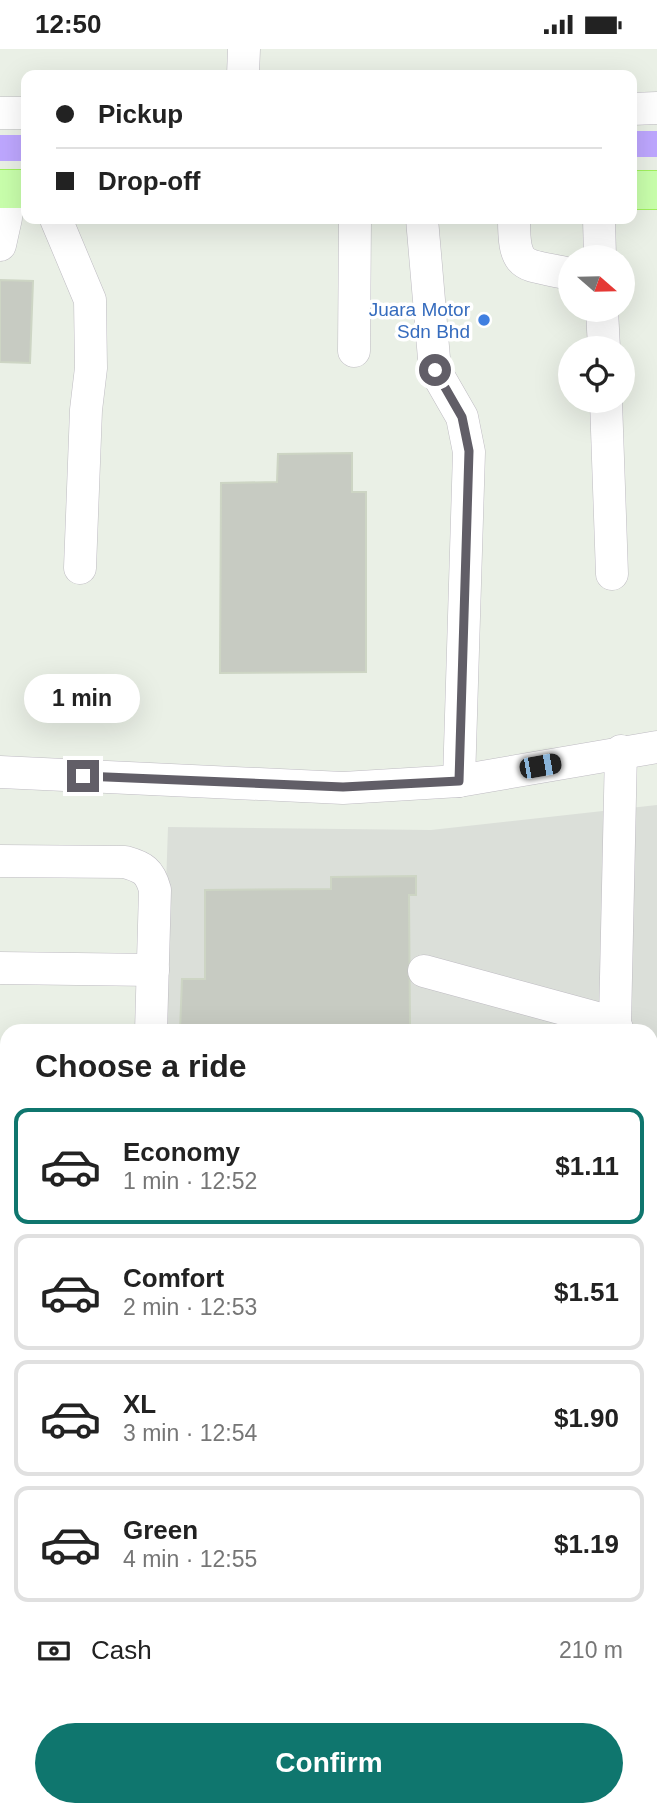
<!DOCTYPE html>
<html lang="en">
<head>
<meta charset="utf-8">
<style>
	:root { --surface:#fff; --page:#f6f6f6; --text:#222; --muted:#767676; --line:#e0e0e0; --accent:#0f766e }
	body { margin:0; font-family:Helvetica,sans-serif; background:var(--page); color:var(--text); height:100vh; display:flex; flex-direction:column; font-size:26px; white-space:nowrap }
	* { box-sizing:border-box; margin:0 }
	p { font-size:23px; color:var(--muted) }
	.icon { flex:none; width:38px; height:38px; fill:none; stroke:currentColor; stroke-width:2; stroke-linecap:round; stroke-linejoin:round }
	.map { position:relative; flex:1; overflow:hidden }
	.panel { position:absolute; left:0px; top:975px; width:658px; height:793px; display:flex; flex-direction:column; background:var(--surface); border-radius:21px 21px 0 0; box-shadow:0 7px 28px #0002 }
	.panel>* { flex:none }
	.hud { position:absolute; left:21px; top:21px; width:616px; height:154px; border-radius:14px; box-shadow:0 7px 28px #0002; display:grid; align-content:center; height:154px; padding:0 35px; background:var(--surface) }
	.needle { width:46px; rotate:110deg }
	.fabs { position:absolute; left:558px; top:196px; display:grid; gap:14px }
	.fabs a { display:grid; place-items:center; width:77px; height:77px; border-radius:50%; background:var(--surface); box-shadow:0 7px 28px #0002; font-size:35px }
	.end { position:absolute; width:32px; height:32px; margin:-16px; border:9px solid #615e67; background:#fff; box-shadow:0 0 0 4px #fff }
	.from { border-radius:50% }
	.bubble { position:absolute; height:49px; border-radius:24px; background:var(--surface); box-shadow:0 7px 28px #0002; font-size:23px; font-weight:700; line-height:49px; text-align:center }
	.car { position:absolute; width:21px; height:42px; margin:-21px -10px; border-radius:9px; box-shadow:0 0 5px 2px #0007; background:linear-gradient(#222 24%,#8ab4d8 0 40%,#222 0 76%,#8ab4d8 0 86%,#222 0) }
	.hud b { display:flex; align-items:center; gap:24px; height:66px; font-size:26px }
	.hud b+b { border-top:2px solid var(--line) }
	.hud i { width:18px; height:18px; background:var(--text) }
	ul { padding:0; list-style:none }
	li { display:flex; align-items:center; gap:21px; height:116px; margin:0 14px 10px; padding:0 21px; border:4px solid var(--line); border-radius:14px }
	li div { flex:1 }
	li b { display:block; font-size:26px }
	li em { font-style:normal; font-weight:700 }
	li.selected { border-color:var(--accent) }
	li>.icon { width:63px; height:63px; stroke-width:1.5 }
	h2 { padding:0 35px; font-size:32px; line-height:84px }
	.pay { display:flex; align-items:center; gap:18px; height:77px; padding:0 35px; font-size:26px }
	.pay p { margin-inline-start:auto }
	.cta { display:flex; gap:14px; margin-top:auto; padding:14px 35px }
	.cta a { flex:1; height:80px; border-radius:42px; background:var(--accent); color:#fff; font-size:28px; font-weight:700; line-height:80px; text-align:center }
	.status { display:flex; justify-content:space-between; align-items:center; height:49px; padding:0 35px; background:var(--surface); direction:ltr }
	.status svg { height:19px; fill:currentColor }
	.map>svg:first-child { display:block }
	.industrial { fill:#dbdfd9 }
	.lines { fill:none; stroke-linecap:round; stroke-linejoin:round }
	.canal { stroke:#bea7ff; stroke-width:26 }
	.building { fill:#c7cbc2; stroke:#cdd5c4; stroke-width:2 }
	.minor-casing { stroke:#bebbc2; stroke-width:33 }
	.major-casing { stroke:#a1f25d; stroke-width:40 }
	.minor { stroke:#fff; stroke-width:32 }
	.major { stroke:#c9ffac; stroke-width:38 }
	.route { stroke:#615e67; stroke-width:9 }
	.shop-dot { fill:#3f7fe0; stroke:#fff; stroke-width:2.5 }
	.labels { text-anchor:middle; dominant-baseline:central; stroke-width:7; stroke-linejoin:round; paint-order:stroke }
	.shop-label { font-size:19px; fill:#366cbe; stroke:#fff; text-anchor:end }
</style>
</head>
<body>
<div class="status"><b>12:50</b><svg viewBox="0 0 49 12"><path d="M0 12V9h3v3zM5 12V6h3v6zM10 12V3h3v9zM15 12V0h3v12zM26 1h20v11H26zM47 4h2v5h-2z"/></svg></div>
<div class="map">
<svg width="657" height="1767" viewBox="0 0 657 1767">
	<rect width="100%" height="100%" fill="#eaf0e6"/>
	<polygon class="industrial" points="657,756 657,1767 137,1767 137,1760 651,1760 651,982 161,982 168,778 431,781"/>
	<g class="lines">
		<g class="canal">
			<polyline points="632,95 657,95"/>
			<polyline points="0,99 26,99"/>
		</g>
	</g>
	<g class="building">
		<polygon points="0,231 33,232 30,314 0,313"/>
		<polygon points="352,404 352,443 366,443 366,623 220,624 221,434 277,433 278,405"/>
		<polygon points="416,827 416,846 409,846 410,976 441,976 441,982 180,982 182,930 205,930 205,841 331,840 331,828"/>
		<rect x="152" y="1760" width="437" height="7"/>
	</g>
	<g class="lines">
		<defs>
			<g id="minor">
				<polyline points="243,26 244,0"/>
				<polyline points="632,60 657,59"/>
				<polyline points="0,64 26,64"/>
				<polyline points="56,170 90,251 91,319 86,361 80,519"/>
				<polyline points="422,170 435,321 462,368 469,403 459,732"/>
				<path d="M 514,170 C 514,223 524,214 570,225"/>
				<polyline points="599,170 600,208"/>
				<polyline points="0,196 6,169 6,140"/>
				<polyline points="602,261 604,299"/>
				<polyline points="354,302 355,170"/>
				<polyline points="606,352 612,525"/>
				<polyline points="0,723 343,739 459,732 657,698"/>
				<path d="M 0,812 L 125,813 C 143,818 150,822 155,841 L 151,982"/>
				<polyline points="0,919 153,921"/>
				<polyline points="424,922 615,974"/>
				<polyline points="618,982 615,974 621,702"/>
				<polyline points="0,1023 7,1023"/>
				<polyline points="0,1126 7,1126"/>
				<polyline points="0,1234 7,1234"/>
				<polyline points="0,1336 7,1336"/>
				<polyline points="0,1433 7,1433"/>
				<polyline points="618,1767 618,1760"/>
			</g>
			<g id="major">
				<polyline points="0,140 26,140"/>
				<polyline points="632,141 657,141"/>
			</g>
		</defs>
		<use href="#minor" class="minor-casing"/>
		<use href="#major" class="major-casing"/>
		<use href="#minor" class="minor"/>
		<use href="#major" class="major"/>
	</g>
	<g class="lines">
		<polyline class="route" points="83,727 343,738 459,732 469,402 462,368 435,321"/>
	</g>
	<circle class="shop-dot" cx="484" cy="271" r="7"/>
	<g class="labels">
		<g class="shop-label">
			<text x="470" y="260">Juara Motor<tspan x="470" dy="22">Sdn Bhd</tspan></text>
		</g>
	</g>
</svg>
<div class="fabs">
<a><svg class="needle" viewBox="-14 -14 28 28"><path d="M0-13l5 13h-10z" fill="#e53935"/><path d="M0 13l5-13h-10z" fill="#767676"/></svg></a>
<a><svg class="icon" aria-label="locate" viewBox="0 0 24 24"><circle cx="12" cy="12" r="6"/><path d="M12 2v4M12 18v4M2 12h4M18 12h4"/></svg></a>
</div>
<i class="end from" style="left:435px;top:321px"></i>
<i class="end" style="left:83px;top:727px"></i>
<div class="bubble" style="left:24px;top:625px;width:116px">1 min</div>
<i class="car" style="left:540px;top:717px;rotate:80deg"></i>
<div class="hud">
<b><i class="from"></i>Pickup</b>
<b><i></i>Drop-off</b>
</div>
<section class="panel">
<h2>Choose a ride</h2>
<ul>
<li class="selected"><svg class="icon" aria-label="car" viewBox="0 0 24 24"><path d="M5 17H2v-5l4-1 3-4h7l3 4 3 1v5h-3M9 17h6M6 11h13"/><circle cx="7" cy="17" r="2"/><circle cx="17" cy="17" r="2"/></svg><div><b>Economy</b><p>1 min · 12:52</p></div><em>$1.11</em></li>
<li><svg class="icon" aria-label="car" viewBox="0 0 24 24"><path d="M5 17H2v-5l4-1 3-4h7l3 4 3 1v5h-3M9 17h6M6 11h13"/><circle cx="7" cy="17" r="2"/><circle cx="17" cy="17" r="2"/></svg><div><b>Comfort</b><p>2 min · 12:53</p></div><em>$1.51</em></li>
<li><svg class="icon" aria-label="car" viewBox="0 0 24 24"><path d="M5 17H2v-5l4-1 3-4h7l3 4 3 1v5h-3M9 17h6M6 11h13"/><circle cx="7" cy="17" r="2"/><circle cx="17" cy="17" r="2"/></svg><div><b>XL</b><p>3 min · 12:54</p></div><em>$1.90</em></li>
<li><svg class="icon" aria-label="car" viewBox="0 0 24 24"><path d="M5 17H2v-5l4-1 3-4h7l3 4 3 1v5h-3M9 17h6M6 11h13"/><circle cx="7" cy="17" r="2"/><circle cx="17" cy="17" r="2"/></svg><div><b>Green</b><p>4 min · 12:55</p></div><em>$1.19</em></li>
</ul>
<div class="pay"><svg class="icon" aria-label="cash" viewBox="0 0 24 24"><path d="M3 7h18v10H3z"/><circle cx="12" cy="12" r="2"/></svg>Cash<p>210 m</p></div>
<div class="cta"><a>Confirm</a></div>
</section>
</div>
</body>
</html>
